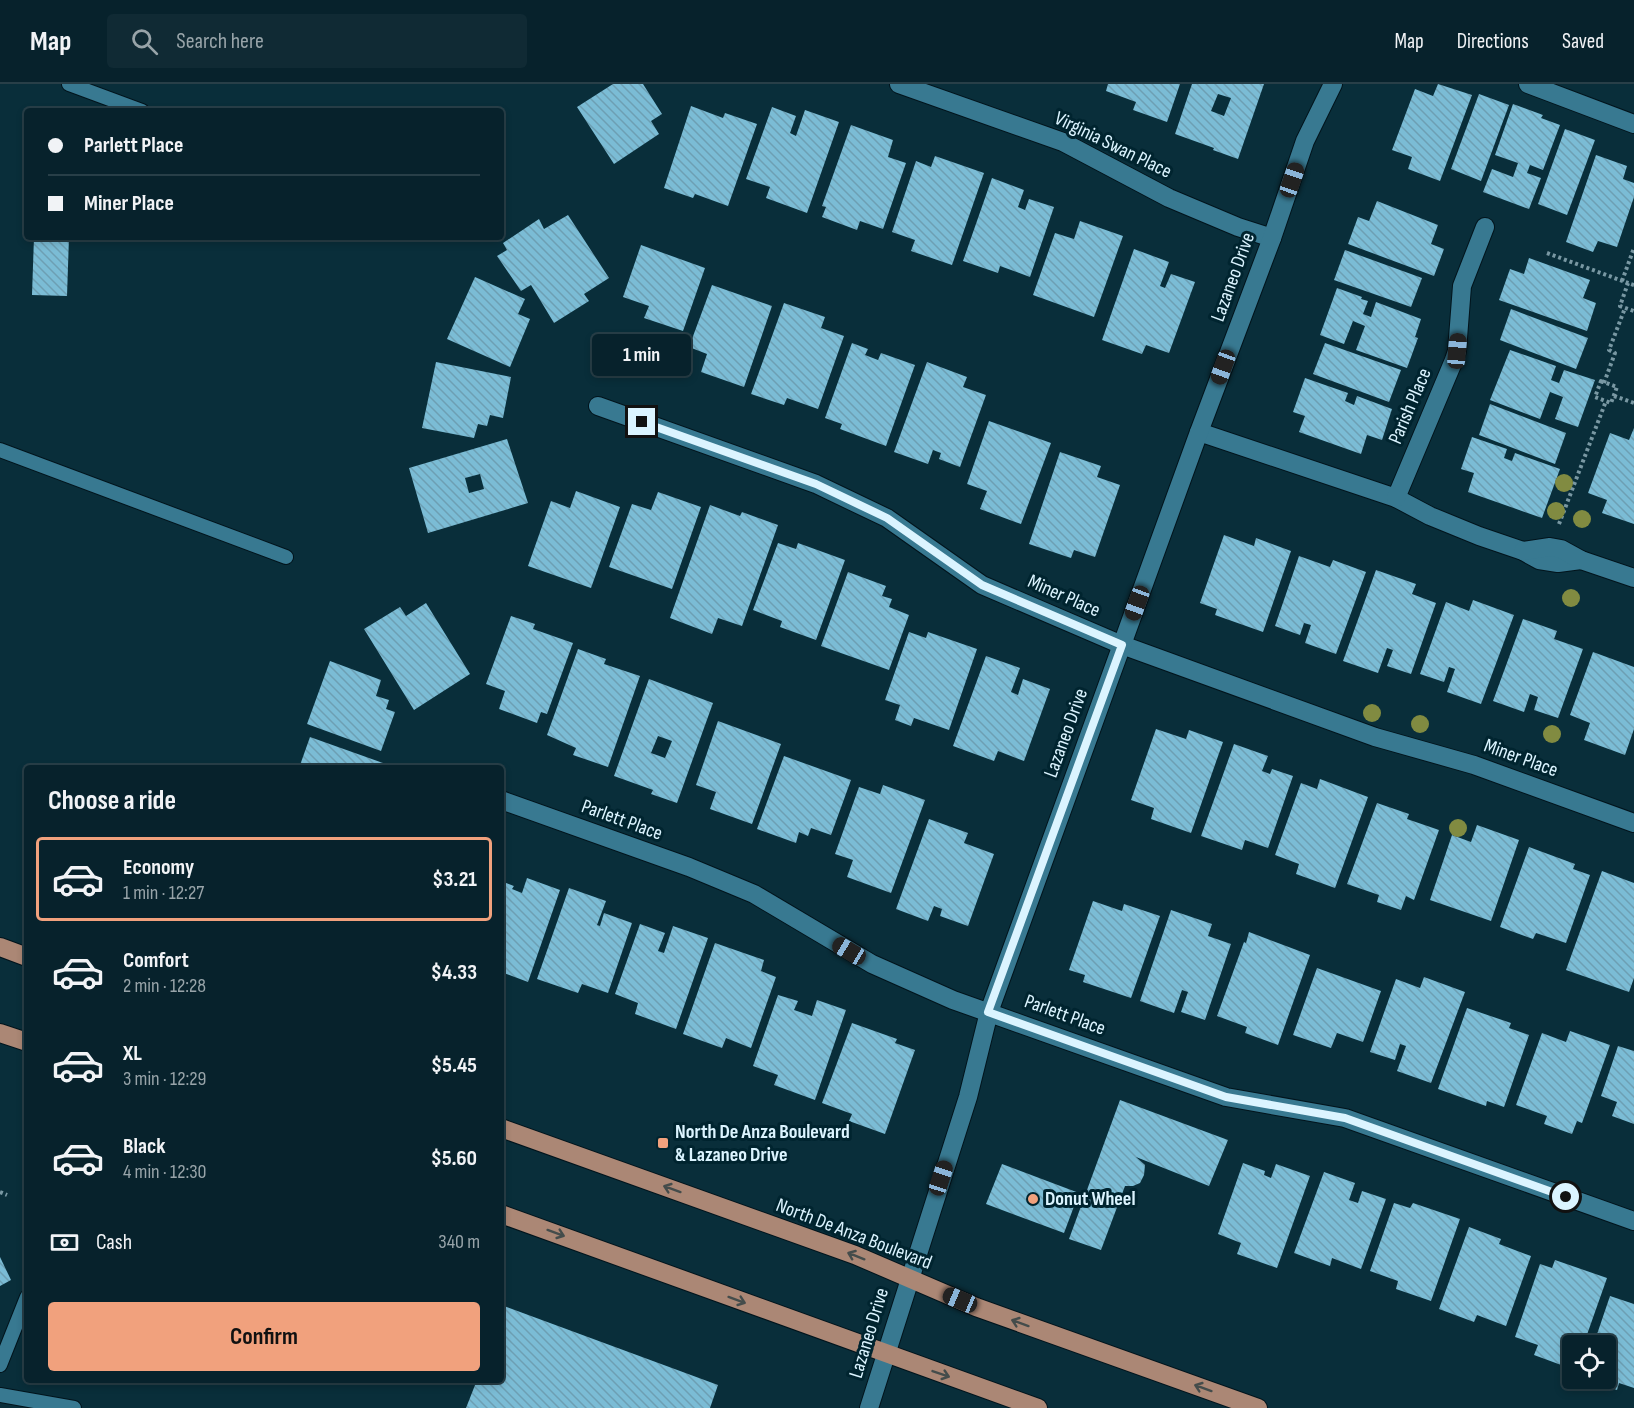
<!DOCTYPE html>
<html lang="en">
<head>
<meta charset="utf-8">
<style>
	:root { --surface:#07222c; --page:#102a34; --text:#f1f3f6; --muted:#98a4a9; --line:#283f48; --accent:#f1a17d }
	body { margin:0; font-family:"Sofia Sans Condensed",sans-serif; background:var(--page); color:var(--text); height:100vh; display:flex; flex-direction:column; font-size:22px; white-space:nowrap }
	* { box-sizing:border-box; margin:0 }
	p { font-size:20px; color:var(--muted) }
	.icon { flex:none; width:33px; height:33px; fill:none; stroke:currentColor; stroke-width:2; stroke-linecap:round; stroke-linejoin:round }
	.map { position:relative; flex:1; overflow:hidden }
	.drawer { position:absolute; left:24px; top:681px; width:480px; height:618px; display:flex; flex-direction:column; background:var(--surface); border-radius:6px; box-shadow:0 3px 9px #0003,0 0 0 2px var(--line) }
	.drawer>* { flex:none }
	.guide { position:absolute; left:24px; top:24px; width:480px; height:132px; border-radius:6px; box-shadow:0 3px 9px #0003,0 0 0 2px var(--line); display:grid; align-content:center; height:132px; padding:0 24px; background:var(--surface) }
	.controls { position:absolute; left:1562px; top:1251px; display:grid; gap:12px }
	.controls a { display:grid; place-items:center; width:54px; height:54px; border-radius:6px; background:var(--surface); box-shadow:0 3px 9px #0003,0 0 0 2px var(--line); font-size:30px }
	.end { position:absolute; width:27px; height:27px; margin:-14px; border:8px solid #dbf4ff; background:#111; box-shadow:0 0 0 3px #111 }
	.from { border-radius:50% }
	.bubble { position:absolute; height:42px; border-radius:6px; background:var(--surface); box-shadow:0 3px 9px #0003,0 0 0 2px var(--line); font-size:20px; font-weight:700; line-height:42px; text-align:center }
	.car { position:absolute; width:18px; height:36px; margin:-18px -9px; border-radius:8px; box-shadow:0 0 4px 2px #0007; background:linear-gradient(#222 24%,#8ab4d8 0 40%,#222 0 76%,#8ab4d8 0 86%,#222 0) }
	.guide b { display:flex; align-items:center; gap:21px; height:57px; font-size:22px }
	.guide b+b { border-top:2px solid var(--line) }
	.guide i { width:15px; height:15px; background:var(--text) }
	ul { padding:0; list-style:none }
	li { display:flex; align-items:center; gap:18px; height:84px; margin:0 12px 9px; padding:0 12px; border:3px solid transparent; border-radius:6px }
	li div { flex:1 }
	li b { display:block; font-size:22px }
	li em { font-style:normal; font-weight:700 }
	li.active { border-color:var(--accent) }
	li>.icon { width:54px; height:54px; stroke-width:1.5 }
	h2 { padding:0 24px; font-size:27px; line-height:72px }
	.pay { display:flex; align-items:center; gap:15px; height:66px; padding:0 24px; font-size:22px }
	.pay p { margin-inline-start:auto }
	.button { display:flex; gap:12px; margin-top:auto; padding:12px 24px }
	.button a { flex:1; height:69px; border-radius:6px; background:var(--accent); color:#111; font-size:24px; font-weight:700; line-height:69px; text-align:center }
	header { display:flex; align-items:center; gap:36px; box-sizing:border-box; height:84px; padding:0 30px; background:var(--surface); border-bottom:2px solid var(--line) }
	header strong { font-size:28px }
	nav { display:flex; gap:33px; margin-inline-start:auto; font-size:21px }
	.search { width:420px; height:54px; background:var(--page); display:flex; align-items:center; gap:15px; box-sizing:border-box; padding:0 21px; border-radius:6px; color:var(--muted); font-size:22px }
	.map>svg:first-child { display:block }
	.building { fill:url(#building-back-hatch); fill-rule:evenodd }
	.lines { fill:none; stroke-linecap:round; stroke-linejoin:round }
	.lane-casing { stroke:#02141c; stroke-width:16 }
	.street-casing { stroke:#02141c; stroke-width:20 }
	.primary-casing { stroke:#02141c; stroke-width:20 }
	.path { stroke:#7998a3; stroke-width:4; stroke-dasharray:3 3; stroke-linecap:butt }
	.lane { stroke:#387991; stroke-width:14 }
	.street { stroke:#387991; stroke-width:18 }
	.primary { stroke:#ab8775; stroke-width:18 }
	.tree { fill:#818b41 }
	.oneway { stroke:#444c4b }
	.route { stroke:#dbf4ff; stroke-width:8 }
	.poi-dot { fill:#f1a17d; stroke:#00242f; stroke-width:2 }
	.labels { text-anchor:middle; dominant-baseline:central; stroke-width:6; stroke-linejoin:round; paint-order:stroke }
	.street-label { font-size:20px; fill:#dbf4ff; stroke:#00242f }
	.poi-label { font-size:20px; font-weight:bold; fill:#dbf4ff; stroke:#00242f; text-anchor:start }
</style>
</head>
<body>
<header>
<strong>Map</strong>
<div class="search"><svg class="icon" aria-label="search" viewBox="0 0 24 24"><circle cx="10" cy="10" r="6"/><path d="M15 15l6 6"/></svg>Search here</div>
<nav><a>Map</a><a>Directions</a><a>Saved</a></nav>
</header>
<div class="map">
<svg width="1634" height="1324" viewBox="0 0 1634 1324">
	<defs>
		<pattern id="building-back-hatch" width="6" height="6" patternUnits="userSpaceOnUse" patternTransform="scale(1.5)"><rect width="6" height="6" fill="#7bbcd5"/><path d="M-1 5l2 2M0 0l6 6M5-1l2 2" fill="none" stroke="#6d9fb3"/></pattern>
	</defs>
	<rect width="100%" height="100%" fill="#092e3a"/>
	<g class="building">
		<polygon points="613,0 643,0 662,30 651,37 659,50 614,80 577,23"/>
		<polygon points="1108,0 1180,0 1167,38 1133,26 1136,18 1106,7"/>
		<path d="M 1192,0 L 1264,0 L 1238,75 L 1213,66 L 1214,64 L 1175,50 ZM 1218,10 L 1231,14 L 1224,32 L 1211,27 Z"/>
		<polygon points="1438,0 1472,11 1440,97 1408,85 1412,73 1392,66 1415,5 1433,12"/>
		<polygon points="1479,10 1509,21 1481,97 1451,85"/>
		<polygon points="1513,20 1543,31 1541,34 1560,41 1543,86 1530,81 1527,89 1541,94 1529,125 1483,108 1492,85 1513,93 1518,79 1495,71"/>
		<polygon points="691,22 723,34 725,29 757,40 728,122 695,110 693,114 664,104"/>
		<polygon points="772,23 796,32 790,49 796,52 805,26 839,38 807,129 766,114 770,103 746,95"/>
		<polygon points="851,41 893,56 888,73 906,79 883,145 860,137 857,146 822,133 826,123 822,122"/>
		<polygon points="1565,45 1595,56 1567,131 1538,120"/>
		<polygon points="1596,71 1627,82 1623,95 1634,99 1634,113 1617,163 1598,157 1593,168 1566,158"/>
		<polygon points="935,72 984,89 952,181 911,167 915,156 892,148 916,77 931,83"/>
		<polygon points="992,94 1024,106 1018,123 1025,126 1029,115 1054,123 1030,193 1000,182 998,189 963,177"/>
		<polygon points="1377,117 1438,141 1431,160 1444,165 1434,192 1348,160 1358,133 1369,137"/>
		<polygon points="568,131 609,194 584,210 589,217 554,239 531,201 521,207 497,172 507,166 503,159 539,135 544,145"/>
		<polygon points="1080,137 1123,152 1094,233 1033,211 1055,149 1074,155"/>
		<polygon points="34,153 69,153 67,212 32,211"/>
		<polygon points="641,161 705,184 683,247 644,234 649,222 623,213"/>
		<polygon points="1134,165 1169,178 1160,202 1165,204 1171,190 1195,198 1169,269 1146,261 1142,270 1102,256"/>
		<polygon points="1345,166 1422,194 1411,223 1334,196"/>
		<polygon points="1529,174 1590,196 1583,214 1596,219 1587,247 1499,216 1510,185 1524,190"/>
		<polygon points="475,193 525,215 518,230 530,235 510,283 447,255"/>
		<polygon points="712,201 772,222 744,303 701,288 707,270 689,263"/>
		<polygon points="1337,204 1362,213 1361,215 1368,217 1363,230 1371,233 1376,218 1421,235 1415,253 1418,254 1407,284 1356,266 1365,242 1353,237 1344,260 1320,251"/>
		<polygon points="784,219 825,233 821,244 844,252 818,325 787,314 784,321 751,310"/>
		<polygon points="1511,225 1588,254 1576,285 1500,256"/>
		<polygon points="852,259 868,265 865,271 878,276 881,269 915,281 886,362 840,345 842,340 825,334"/>
		<polygon points="1325,259 1401,286 1389,318 1313,290"/>
		<polygon points="1510,266 1556,282 1551,296 1559,299 1564,286 1595,296 1578,343 1555,335 1563,313 1550,308 1540,335 1490,316"/>
		<polygon points="436,278 511,293 503,334 490,331 487,342 478,340 474,354 422,344"/>
		<polygon points="927,278 967,293 963,303 986,311 960,383 939,375 941,369 933,366 928,380 894,368"/>
		<polygon points="1305,294 1348,309 1345,317 1354,321 1357,312 1392,325 1382,356 1367,351 1361,370 1299,348 1305,332 1293,328"/>
		<polygon points="1490,320 1566,349 1555,380 1479,351"/>
		<polygon points="989,337 1051,359 1021,440 980,425 987,407 967,400"/>
		<polygon points="1634,344 1634,440 1602,429 1607,416 1588,409 1610,349 1629,356"/>
		<polygon points="1472,353 1507,365 1504,374 1512,377 1515,369 1560,385 1542,434 1468,408 1474,389 1461,385"/>
		<path d="M 507,355 L 528,419 L 428,449 L 409,384 ZM 480,390 L 484,405 L 469,409 L 465,394 Z"/>
		<polygon points="1060,368 1101,382 1097,393 1120,401 1095,473 1074,466 1071,474 1029,460"/>
		<polygon points="576,407 620,423 591,504 528,482 551,417 570,424"/>
		<polygon points="658,408 701,423 672,505 609,483 632,420 651,426"/>
		<polygon points="710,421 740,432 742,428 778,441 742,542 718,534 712,550 670,534"/>
		<polygon points="1224,451 1254,462 1256,454 1291,467 1263,548 1215,531 1217,525 1200,519"/>
		<polygon points="778,459 796,465 798,459 845,476 816,556 780,543 782,537 753,526"/>
		<polygon points="1299,472 1330,483 1333,476 1366,488 1336,570 1305,559 1311,541 1304,539 1300,551 1275,542"/>
		<polygon points="1376,486 1416,500 1412,510 1436,519 1411,590 1387,582 1393,566 1387,564 1378,589 1343,577"/>
		<polygon points="848,488 886,502 882,512 892,515 889,523 909,531 889,586 821,562"/>
		<polygon points="1473,516 1514,531 1481,620 1447,608 1455,585 1449,583 1444,598 1420,590 1446,518 1469,527"/>
		<polygon points="426,519 470,590 414,626 364,545 400,523 406,532"/>
		<polygon points="511,532 535,540 533,545 573,559 547,630 541,628 537,639 499,625 505,607 486,600"/>
		<polygon points="1523,535 1557,547 1554,555 1583,565 1558,634 1534,626 1538,613 1530,610 1524,628 1493,617"/>
		<polygon points="909,548 926,554 928,548 977,565 949,646 914,634 911,642 895,636 900,621 885,616"/>
		<polygon points="578,565 606,575 604,580 640,592 608,683 573,671 576,664 547,651"/>
		<polygon points="1593,568 1634,583 1634,645 1625,671 1584,656 1590,639 1570,631"/>
		<polygon points="986,572 1020,584 1011,608 1018,611 1023,595 1050,605 1024,677 998,667 994,677 953,662"/>
		<polygon points="330,577 381,596 376,612 389,616 386,625 395,628 381,667 307,640"/>
		<path d="M 649,595 L 713,619 L 677,719 L 651,710 L 653,706 L 614,692 ZM 658,652 L 672,657 L 665,674 L 651,669 Z"/>
		<polygon points="718,637 781,660 752,740 710,725 716,708 696,701"/>
		<polygon points="1156,645 1186,655 1189,646 1223,658 1191,749 1151,735 1154,724 1131,716"/>
		<polygon points="310,653 383,679 382,684 299,684"/>
		<polygon points="1234,660 1268,672 1262,687 1270,690 1272,685 1293,692 1268,764 1245,756 1242,766 1201,752"/>
		<polygon points="784,672 851,696 831,751 811,744 808,752 799,748 796,759 757,745"/>
		<polygon points="1320,695 1368,713 1335,804 1296,790 1299,780 1275,771 1301,699 1317,705"/>
		<polygon points="883,701 925,716 891,809 847,793 853,776 835,770 859,703 880,710"/>
		<polygon points="1377,719 1409,730 1407,735 1439,746 1414,816 1406,812 1401,826 1377,818 1379,811 1347,800"/>
		<polygon points="929,735 968,749 964,759 994,770 968,842 940,832 942,825 934,822 928,837 896,825"/>
		<polygon points="1477,741 1519,756 1491,837 1430,816 1452,751 1471,758"/>
		<polygon points="1529,763 1575,780 1573,785 1590,791 1566,859 1536,849 1533,855 1500,843"/>
		<polygon points="1602,787 1634,799 1634,894 1629,908 1566,886"/>
		<polygon points="527,794 560,806 528,898 501,888 501,797 514,802 512,805 522,809"/>
		<polygon points="569,804 606,817 597,841 600,842 604,829 632,839 608,909 582,900 578,909 537,895"/>
		<polygon points="1093,817 1122,827 1124,820 1160,832 1131,914 1083,898 1085,891 1069,886"/>
		<polygon points="1171,826 1212,840 1208,852 1231,860 1205,936 1181,928 1188,908 1182,906 1174,929 1140,917"/>
		<polygon points="640,840 665,849 658,867 664,869 673,842 708,854 676,945 635,930 638,919 615,910"/>
		<polygon points="1249,848 1310,871 1278,961 1245,949 1247,943 1217,932 1244,858 1246,859"/>
		<polygon points="715,859 764,876 761,887 776,893 751,964 726,954 722,964 683,950"/>
		<polygon points="1317,884 1381,907 1363,958 1337,949 1331,964 1293,951"/>
		<polygon points="1424,893 1465,908 1431,999 1397,987 1406,962 1400,960 1395,976 1370,968 1396,895 1420,904"/>
		<polygon points="778,911 798,917 794,926 812,932 817,916 846,926 815,1016 774,1001 778,991 753,982"/>
		<polygon points="1467,924 1511,939 1509,944 1529,951 1504,1023 1487,1017 1486,1022 1438,1005"/>
		<polygon points="852,939 897,955 895,959 915,966 885,1050 849,1037 852,1030 822,1019"/>
		<polygon points="1570,947 1610,961 1582,1039 1577,1037 1572,1050 1544,1040 1547,1032 1516,1021 1542,949 1566,958"/>
		<polygon points="1618,962 1634,967 1634,1040 1612,1032 1617,1018 1601,1012"/>
		<polygon points="1120,1016 1228,1056 1209,1102 1136,1073 1145,1081 1144,1091 1140,1099 1133,1102 1125,1102 1101,1166 1069,1155"/>
		<polygon points="1243,1079 1265,1087 1264,1091 1271,1094 1276,1080 1310,1092 1277,1184 1237,1170 1241,1159 1218,1150"/>
		<polygon points="1002,1080 1079,1109 1064,1149 986,1120"/>
		<polygon points="1324,1088 1355,1099 1349,1116 1358,1119 1362,1107 1386,1115 1361,1185 1332,1174 1330,1182 1294,1169"/>
		<polygon points="1394,1119 1410,1124 1413,1119 1460,1135 1431,1217 1396,1205 1398,1197 1370,1187"/>
		<polygon points="1469,1143 1501,1155 1499,1160 1531,1172 1506,1242 1477,1231 1474,1238 1439,1225"/>
		<polygon points="0,1173 11,1196 0,1202"/>
		<polygon points="1555,1176 1607,1194 1583,1262 1572,1262 1572,1285 1534,1271 1538,1261 1515,1253 1540,1180 1552,1184"/>
		<polygon points="1610,1212 1634,1220 1634,1304 1619,1299 1617,1306 1586,1295 1605,1294 1605,1262 1593,1262"/>
		<polygon points="504,1222 718,1301 710,1324 466,1324 477,1296 501,1296 501,1231"/>
	</g>
	<g class="lines">
		<defs>
			<g id="lane">
				<polyline points="69,0 142,27"/>
				<polyline points="0,366 286,473"/>
				<polyline points="0,1281 27,1213"/>
				<polyline points="0,1311 74,1324"/>
			</g>
			<g id="street">
				<polyline points="899,0 1063,58 1169,114 1238,143 1272,154"/>
				<polyline points="1528,0 1634,40"/>
				<polyline points="598,322 816,400 887,434 982,501 1122,561 1375,653 1474,681 1634,739"/>
				<polyline points="1199,348 1396,414 1430,432 1479,452 1523,467 1539,476 1558,479 1581,476"/>
				<polyline points="1396,414 1454,276 1457,267 1462,202 1485,143"/>
				<polyline points="1523,467 1550,463 1561,465 1581,476 1634,494"/>
				<polyline points="501,716 689,783 754,810 872,880 953,916 1226,1013 1345,1034 1634,1137"/>
				<polyline points="869,1324 968,1013 989,928 1199,348 1272,154 1305,57 1333,0"/>
			</g>
			<g id="primary">
				<polyline points="0,863 27,873"/>
				<polyline points="0,949 27,958"/>
				<polyline points="501,1044 855,1171 976,1223 1258,1324"/>
				<polyline points="501,1130 1038,1324"/>
			</g>
		</defs>
		<use href="#lane" class="lane-casing"/>
		<use href="#street" class="street-casing"/>
		<use href="#primary" class="primary-casing"/>
		<g class="path">
			<polyline points="1547,169 1628,199"/>
			<polyline points="1622,197 1634,164"/>
			<polyline points="1634,201 1628,199 1620,222 1634,227"/>
			<polygon points="1601,297 1617,303 1611,319 1595,313"/>
			<polyline points="1604,299 1615,269 1609,266 1625,224"/>
			<polyline points="1614,312 1634,319"/>
			<polyline points="1559,440 1606,317"/>
			<polyline points="0,1108 7,1111"/>
		</g>
		<use href="#lane" class="lane"/>
		<use href="#street" class="street"/>
		<use href="#primary" class="primary"/>
	</g>
	<g class="tree">
		<circle cx="1564" cy="399" r="9"/>
		<circle cx="1556" cy="427" r="9"/>
		<circle cx="1582" cy="435" r="9"/>
		<circle cx="1571" cy="514" r="9"/>
		<circle cx="1372" cy="629" r="9"/>
		<circle cx="1420" cy="640" r="9"/>
		<circle cx="1552" cy="650" r="9"/>
		<circle cx="1458" cy="744" r="9"/>
	</g>
	<defs><path id="oneway-shaft" d="M-6 0H5M1.5-3L5.5 0L1.5 3" fill="none" stroke-width="1.6" stroke-linecap="round" stroke-linejoin="round" transform="scale(1.5)"/></defs>
	<g class="oneway">
		<use href="#oneway-shaft" transform="translate(672 1105) rotate(-160)"/>
		<use href="#oneway-shaft" transform="translate(556 1149) rotate(20)"/>
		<use href="#oneway-shaft" transform="translate(856 1172) rotate(-158)"/>
		<use href="#oneway-shaft" transform="translate(737 1216) rotate(20)"/>
		<use href="#oneway-shaft" transform="translate(1020 1239) rotate(-160)"/>
		<use href="#oneway-shaft" transform="translate(941 1290) rotate(19)"/>
		<use href="#oneway-shaft" transform="translate(1203 1304) rotate(-160)"/>
	</g>
	<g class="lines">
		<polyline class="route" points="642,338 816,400 887,434 982,501 1122,561 988,928 1226,1013 1345,1034 1566,1113"/>
	</g>
	<g class="poi-dot">
		<rect x="657" y="1053" width="12" height="12" rx="3"/>
		<circle cx="1033" cy="1115" r="6"/>
	</g>
	<g class="labels">
		<g class="street-label">
			<text transform="translate(1113 61) rotate(26)">Virginia Swan Place</text>
			<text transform="translate(1233 193) rotate(-70)">Lazaneo Drive</text>
			<text transform="translate(1410 322) rotate(-67)">Parish Place</text>
			<text transform="translate(1064 512) rotate(24)">Miner Place</text>
			<text transform="translate(1066 649) rotate(-70)">Lazaneo Drive</text>
			<text transform="translate(1521 674) rotate(20)">Miner Place</text>
			<text transform="translate(622 736) rotate(20)">Parlett Place</text>
			<text transform="translate(1065 931) rotate(20)">Parlett Place</text>
			<text transform="translate(854 1150) rotate(21)">North De Anza Boulevard</text>
			<text transform="translate(869 1249) rotate(-73)">Lazaneo Drive</text>
		</g>
		<g class="poi-label">
			<text x="675" y="1048">North De Anza Boulevard<tspan x="675" dy="23">&amp; Lazaneo Drive</tspan></text>
			<text x="1045" y="1115">Donut Wheel</text>
		</g>
	</g>
</svg>
<div class="controls">
<a><svg class="icon" aria-label="locate" viewBox="0 0 24 24"><circle cx="12" cy="12" r="6"/><path d="M12 2v4M12 18v4M2 12h4M18 12h4"/></svg></a>
</div>
<i class="end from" style="left:1566px;top:1113px"></i>
<i class="end" style="left:642px;top:338px"></i>
<div class="bubble" style="left:592px;top:250px;width:99px">1 min</div>
<i class="car" style="left:1292px;top:96px;rotate:19deg"></i>
<i class="car" style="left:1457px;top:267px;rotate:5deg"></i>
<i class="car" style="left:1223px;top:283px;rotate:200deg"></i>
<i class="car" style="left:1137px;top:519px;rotate:200deg"></i>
<i class="car" style="left:849px;top:867px;rotate:301deg"></i>
<i class="car" style="left:941px;top:1094px;rotate:18deg"></i>
<i class="car" style="left:960px;top:1216px;rotate:293deg"></i>
<div class="guide">
<b><i class="from"></i>Parlett Place</b>
<b><i></i>Miner Place</b>
</div>
<section class="drawer">
<h2>Choose a ride</h2>
<ul>
<li class="active"><svg class="icon" aria-label="car" viewBox="0 0 24 24"><path d="M5 17H2v-5l4-1 3-4h7l3 4 3 1v5h-3M9 17h6M6 11h13"/><circle cx="7" cy="17" r="2"/><circle cx="17" cy="17" r="2"/></svg><div><b>Economy</b><p>1 min · 12:27</p></div><em>$3.21</em></li>
<li><svg class="icon" aria-label="car" viewBox="0 0 24 24"><path d="M5 17H2v-5l4-1 3-4h7l3 4 3 1v5h-3M9 17h6M6 11h13"/><circle cx="7" cy="17" r="2"/><circle cx="17" cy="17" r="2"/></svg><div><b>Comfort</b><p>2 min · 12:28</p></div><em>$4.33</em></li>
<li><svg class="icon" aria-label="car" viewBox="0 0 24 24"><path d="M5 17H2v-5l4-1 3-4h7l3 4 3 1v5h-3M9 17h6M6 11h13"/><circle cx="7" cy="17" r="2"/><circle cx="17" cy="17" r="2"/></svg><div><b>XL</b><p>3 min · 12:29</p></div><em>$5.45</em></li>
<li><svg class="icon" aria-label="car" viewBox="0 0 24 24"><path d="M5 17H2v-5l4-1 3-4h7l3 4 3 1v5h-3M9 17h6M6 11h13"/><circle cx="7" cy="17" r="2"/><circle cx="17" cy="17" r="2"/></svg><div><b>Black</b><p>4 min · 12:30</p></div><em>$5.60</em></li>
</ul>
<div class="pay"><svg class="icon" aria-label="cash" viewBox="0 0 24 24"><path d="M3 7h18v10H3z"/><circle cx="12" cy="12" r="2"/></svg>Cash<p>340 m</p></div>
<div class="button"><a>Confirm</a></div>
</section>
</div>
</body>
</html>
